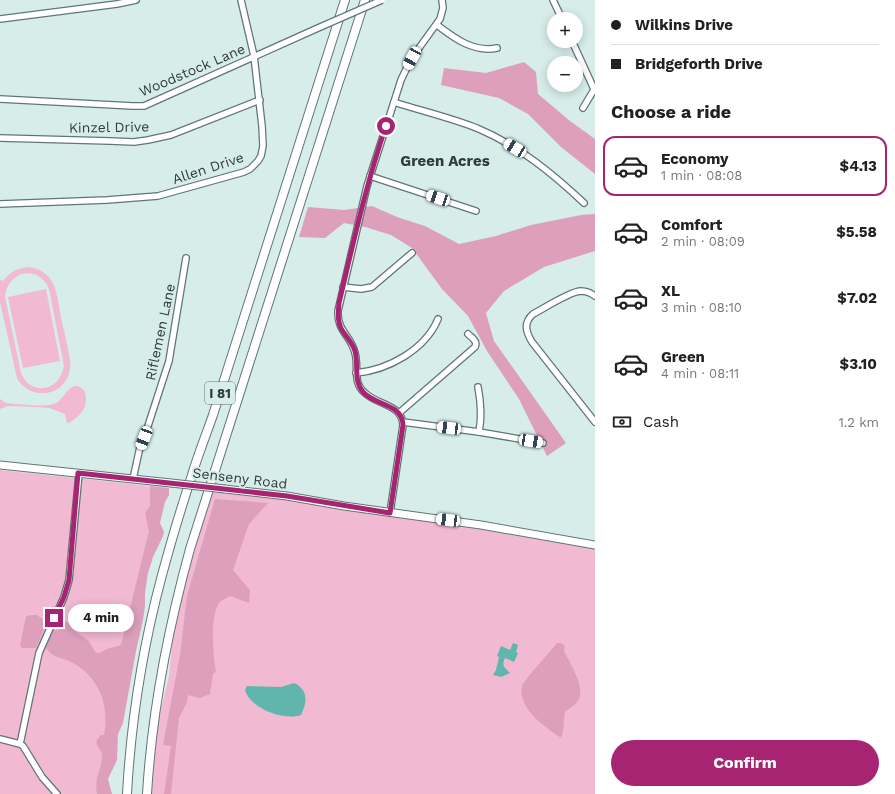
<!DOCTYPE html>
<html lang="en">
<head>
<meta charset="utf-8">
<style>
	:root { --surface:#fff; --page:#f2f2f2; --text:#222; --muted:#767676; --line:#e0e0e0; --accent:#a72472 }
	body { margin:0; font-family:"Work Sans",sans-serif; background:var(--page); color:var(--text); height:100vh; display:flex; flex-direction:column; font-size:15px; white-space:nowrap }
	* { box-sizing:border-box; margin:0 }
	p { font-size:13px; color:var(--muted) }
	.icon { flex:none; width:22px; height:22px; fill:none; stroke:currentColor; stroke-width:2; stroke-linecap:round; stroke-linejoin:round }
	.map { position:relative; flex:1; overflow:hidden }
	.sheet { display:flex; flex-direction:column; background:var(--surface); width:300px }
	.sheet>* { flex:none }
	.top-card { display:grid; align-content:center; height:88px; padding:0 16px; background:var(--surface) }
	.buttons { position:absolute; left:547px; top:12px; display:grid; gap:8px }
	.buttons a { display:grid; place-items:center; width:36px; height:36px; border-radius:50%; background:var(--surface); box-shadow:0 2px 10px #0003; font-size:20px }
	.end { position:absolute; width:18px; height:18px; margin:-9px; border:5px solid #a72472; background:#fff; box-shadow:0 0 0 2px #fff }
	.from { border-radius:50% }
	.bubble { position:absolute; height:28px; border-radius:14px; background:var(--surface); box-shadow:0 2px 10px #0003; font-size:13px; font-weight:700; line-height:28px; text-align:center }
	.car { position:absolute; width:12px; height:24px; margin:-12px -6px; border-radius:5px; box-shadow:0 0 3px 1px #0007; background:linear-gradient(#fff 24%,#345 0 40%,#fff 0 76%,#345 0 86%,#fff 0) }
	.top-card b { display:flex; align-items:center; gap:14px; height:38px; font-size:15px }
	.top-card b+b { border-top:1px solid var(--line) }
	.top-card i { width:10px; height:10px; background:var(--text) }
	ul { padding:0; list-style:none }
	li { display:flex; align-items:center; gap:12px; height:60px; margin:0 8px 6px; padding:0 8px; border:2px solid transparent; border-radius:12px }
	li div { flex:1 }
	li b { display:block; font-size:15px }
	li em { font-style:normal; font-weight:700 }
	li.active { border-color:var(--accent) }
	li>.icon { width:36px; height:36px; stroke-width:1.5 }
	h2 { padding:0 16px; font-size:18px; line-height:48px }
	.pay { display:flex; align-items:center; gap:10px; height:44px; padding:0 16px; font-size:15px }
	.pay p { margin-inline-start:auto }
	.primary-button { display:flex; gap:8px; margin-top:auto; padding:8px 16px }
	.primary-button a { flex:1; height:46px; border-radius:24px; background:var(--accent); color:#fff; font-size:16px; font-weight:700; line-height:46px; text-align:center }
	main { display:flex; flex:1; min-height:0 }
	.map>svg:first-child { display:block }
	.green { fill:#f1b9d2; fill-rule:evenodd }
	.forest { fill:#de9fbc }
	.water { fill:#60b5ad }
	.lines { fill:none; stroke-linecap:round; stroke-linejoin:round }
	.minor-casing { stroke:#617674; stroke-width:8 }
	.major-casing { stroke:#617674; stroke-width:9 }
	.highway-casing { stroke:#617674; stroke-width:10 }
	.minor { stroke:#fff; stroke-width:5.5 }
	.major { stroke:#fff; stroke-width:7 }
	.highway { stroke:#fff; stroke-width:8 }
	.minor-bridge-casing { stroke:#617674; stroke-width:8; stroke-linecap:butt }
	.major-bridge-casing { stroke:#617674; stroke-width:9; stroke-linecap:butt }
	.minor-bridge { stroke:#fff; stroke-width:5.5 }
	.major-bridge { stroke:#fff; stroke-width:7 }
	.route { stroke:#a72472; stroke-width:5 }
	.labels { text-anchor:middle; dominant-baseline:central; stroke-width:4; stroke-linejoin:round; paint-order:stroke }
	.shield { fill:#d6edea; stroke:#62706e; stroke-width:1 }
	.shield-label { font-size:13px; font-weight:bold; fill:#313b39 }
	.street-label { font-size:14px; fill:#313b39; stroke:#d6edea }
	.neighbourhood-label { font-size:15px; font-weight:bold; fill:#313b39; stroke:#d6edea }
</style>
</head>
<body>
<main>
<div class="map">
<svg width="595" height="794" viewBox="0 0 595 794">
	<rect width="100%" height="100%" fill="#d6edea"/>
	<g class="green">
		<path d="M 28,267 C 38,268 46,272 51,280 C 58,290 59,310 62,322 C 65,335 68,348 70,361 C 71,365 70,369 69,373 C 63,398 28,400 17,378 L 0,302 L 0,281 L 2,279 L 3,282 C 8,273 17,268 28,267 ZM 21,274 C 33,271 45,277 49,289 L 64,366 C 60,391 31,397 21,373 L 5,297 C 6,286 11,279 21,274 Z"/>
		<polygon points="46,289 60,361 23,368 8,297"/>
		<path d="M 74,386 L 78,386 L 84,390 C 90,405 82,415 69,423 L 67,423 L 65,414 L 49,408 L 37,407 L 8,406 L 0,409 L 0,399 L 6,403 C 17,404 48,408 56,403 C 63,399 66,390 74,386 Z"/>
		<polygon points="0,470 159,487 141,567 105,794 0,794"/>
		<polygon points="209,488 595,545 595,794 147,794 149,760 169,676 177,597"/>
	</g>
	<g class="forest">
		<polygon points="524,62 536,72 538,94 570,121 595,139 595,174 561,147 528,114 499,98 441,85 444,68 486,73"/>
		<polygon points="372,206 397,217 425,226 459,244 496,236 531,225 581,215 595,214 595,251 544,267 504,291 486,313 494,341 566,443 547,456 519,399 487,351 468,316 442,289 412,248 391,235 365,227 344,223 325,238 299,237 308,207 344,210"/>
		<path d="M 150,486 L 169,488 L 169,495 L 165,502 L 160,523 L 164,532 L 163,536 L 153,557 L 148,573 L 145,593 L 145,606 L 143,620 L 136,651 L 123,723 L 118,734 L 117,760 L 108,779 L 112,794 L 97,794 C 94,778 101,771 102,757 C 103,748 90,745 101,735 L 104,735 C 110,706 99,676 71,662 C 62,657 51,658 46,647 L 53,631 L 60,629 L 65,622 L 67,622 L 73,630 L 88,640 L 96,653 L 99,653 L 107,649 L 121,645 L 149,531 L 145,513 L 150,506 Z"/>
		<path d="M 215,499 L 268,503 L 249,524 L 233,570 L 250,590 L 249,603 L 230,596 C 227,598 224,599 221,601 C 209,611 213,656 216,671 L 213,674 L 210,694 L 200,698 L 188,695 L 187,702 L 179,718 L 171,794 L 164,794 L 171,746 L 163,745 L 180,655 L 187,596 Z"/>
		<polygon points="30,615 37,615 41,618 46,620 47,622 36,648 22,648 20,645 26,617"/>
		<path d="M 557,643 L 561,643 L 565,646 L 564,651 C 570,663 585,687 579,699 C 576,705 570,708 565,712 C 563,721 565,729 561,738 C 545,727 517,708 522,686 C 524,680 551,651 557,643 Z"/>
	</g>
	<g class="water">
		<path d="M 513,643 L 518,645 L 516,652 L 518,653 L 514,662 L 505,658 C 501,666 505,668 510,673 L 501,677 L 493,675 L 496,670 L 499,657 L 497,656 L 501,646 L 510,650 Z"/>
		<path d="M 294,683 C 309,690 307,703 301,715 C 283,721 250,708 245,690 L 247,686 L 281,687 Z"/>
	</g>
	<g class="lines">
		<defs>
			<g id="minor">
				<polyline points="553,0 562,19"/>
				<polyline points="0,19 117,4 136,0"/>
				<path d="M 437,25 C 454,38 474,53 497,48"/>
				<polyline points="572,41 594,89"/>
				<polyline points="0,99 133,106 144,106 318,28"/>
				<path d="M 394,102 C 421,111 452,118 479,129 C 519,146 552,173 584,203"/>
				<polyline points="583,108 595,88"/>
				<polyline points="0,138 110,141 134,142 148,140 171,135 260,100"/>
				<polyline points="370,176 476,211"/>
				<polyline points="0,204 107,200 158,196 244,172 250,169 258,161 261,156 263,146 262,126 254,56 241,0"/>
				<polyline points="343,287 361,289 372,287 412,253"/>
				<path d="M 595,296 C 591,293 586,291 580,291 C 569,292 543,309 533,314 C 523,323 526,332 532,342 L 595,422"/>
				<path d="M 356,373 C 388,370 425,350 438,319"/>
				<path d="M 478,387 C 481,403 482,417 479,432"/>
				<path d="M 399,413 L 475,347 C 478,341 472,338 468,334"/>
				<polyline points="403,422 479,432 543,443"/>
				<polyline points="133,479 140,447 147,429 169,361 186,258"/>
				<path d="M 390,513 L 403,425 C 402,404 377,405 365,393 C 352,383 359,366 355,353 C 351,335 337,332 338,311 L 367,186 L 394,102 L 401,80 L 411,59 L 440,19 L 443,8 L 442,0"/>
				<polyline points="0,739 20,744 23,746 42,777 57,794"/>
				<polyline points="20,744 39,653 64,597 69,580 79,473"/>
			</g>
			<g id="major">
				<polyline points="0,465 171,483"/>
				<polyline points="225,489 287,496 344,506 481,525 595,545"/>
			</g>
			<g id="highway">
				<path d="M 127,794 C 131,721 143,646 162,575 C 171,542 181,508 192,475 C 198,455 206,435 213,415 L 345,0"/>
				<path d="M 147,794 C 152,711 168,629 190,549 L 365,0"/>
			</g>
		</defs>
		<use href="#minor" class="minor-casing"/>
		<use href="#major" class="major-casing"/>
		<use href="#highway" class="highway-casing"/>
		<use href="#minor" class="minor"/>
		<use href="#major" class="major"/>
		<use href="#highway" class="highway"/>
		<defs>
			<polyline id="minor-bridge" points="318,28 382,0"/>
			<polyline id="major-bridge" points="171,483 225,489"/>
		</defs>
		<use href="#minor-bridge" class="minor-bridge-casing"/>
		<use href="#major-bridge" class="major-bridge-casing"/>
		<use href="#minor-bridge" class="minor-bridge"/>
		<use href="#major-bridge" class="major-bridge"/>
	</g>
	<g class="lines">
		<path class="route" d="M 54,618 L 64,597 L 69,580 L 78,473 L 287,496 L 390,513 L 403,425 C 402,403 375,406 363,392 C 353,380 359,365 355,351 C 353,344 348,339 344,333 C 337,324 338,314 339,303 C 353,244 366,184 386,126"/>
	</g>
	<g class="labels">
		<rect class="shield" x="205" y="382" width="30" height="22" rx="3"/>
		<g class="shield-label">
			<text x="220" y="393">I 81</text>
		</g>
		<g class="street-label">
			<text transform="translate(192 70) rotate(-23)">Woodstock Lane</text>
			<text transform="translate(109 127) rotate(-1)">Kinzel Drive</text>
			<text transform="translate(208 168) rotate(-18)">Allen Drive</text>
			<text transform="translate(160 332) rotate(-78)">Riflemen Lane</text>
			<text transform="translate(240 478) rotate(7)">Senseny Road</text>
		</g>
		<g class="neighbourhood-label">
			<text x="445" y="161">Green Acres</text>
		</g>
	</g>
</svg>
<div class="buttons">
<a>+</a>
<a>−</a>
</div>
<i class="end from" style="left:386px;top:126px"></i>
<i class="end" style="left:54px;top:618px"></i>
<div class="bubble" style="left:68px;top:604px;width:66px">4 min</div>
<i class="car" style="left:412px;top:58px;rotate:208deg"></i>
<i class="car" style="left:515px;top:148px;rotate:301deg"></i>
<i class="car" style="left:438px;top:198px;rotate:288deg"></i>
<i class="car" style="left:449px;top:428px;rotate:277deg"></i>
<i class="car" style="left:144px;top:438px;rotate:201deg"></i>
<i class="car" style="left:531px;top:441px;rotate:99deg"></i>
<i class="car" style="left:448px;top:520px;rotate:277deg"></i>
</div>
<section class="sheet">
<div class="top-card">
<b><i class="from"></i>Wilkins Drive</b>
<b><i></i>Bridgeforth Drive</b>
</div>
<h2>Choose a ride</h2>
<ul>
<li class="active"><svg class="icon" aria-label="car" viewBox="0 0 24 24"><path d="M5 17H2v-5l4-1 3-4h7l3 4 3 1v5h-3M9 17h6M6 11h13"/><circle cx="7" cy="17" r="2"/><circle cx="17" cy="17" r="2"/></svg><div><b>Economy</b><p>1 min · 08:08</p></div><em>$4.13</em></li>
<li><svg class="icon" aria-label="car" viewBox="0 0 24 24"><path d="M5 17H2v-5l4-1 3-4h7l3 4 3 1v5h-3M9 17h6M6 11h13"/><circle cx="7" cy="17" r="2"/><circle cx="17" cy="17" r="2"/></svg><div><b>Comfort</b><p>2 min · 08:09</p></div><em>$5.58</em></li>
<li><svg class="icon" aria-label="car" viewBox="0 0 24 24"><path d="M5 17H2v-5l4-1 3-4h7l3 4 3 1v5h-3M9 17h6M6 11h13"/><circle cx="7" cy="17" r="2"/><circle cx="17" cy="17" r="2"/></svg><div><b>XL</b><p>3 min · 08:10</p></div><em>$7.02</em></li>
<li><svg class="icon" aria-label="car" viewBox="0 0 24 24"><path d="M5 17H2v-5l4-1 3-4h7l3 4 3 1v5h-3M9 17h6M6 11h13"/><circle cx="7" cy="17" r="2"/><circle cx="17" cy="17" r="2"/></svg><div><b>Green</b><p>4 min · 08:11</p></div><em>$3.10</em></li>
</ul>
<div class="pay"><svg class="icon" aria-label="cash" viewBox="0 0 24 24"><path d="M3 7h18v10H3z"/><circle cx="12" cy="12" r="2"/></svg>Cash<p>1.2 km</p></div>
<div class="primary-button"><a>Confirm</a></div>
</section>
</main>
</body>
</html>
